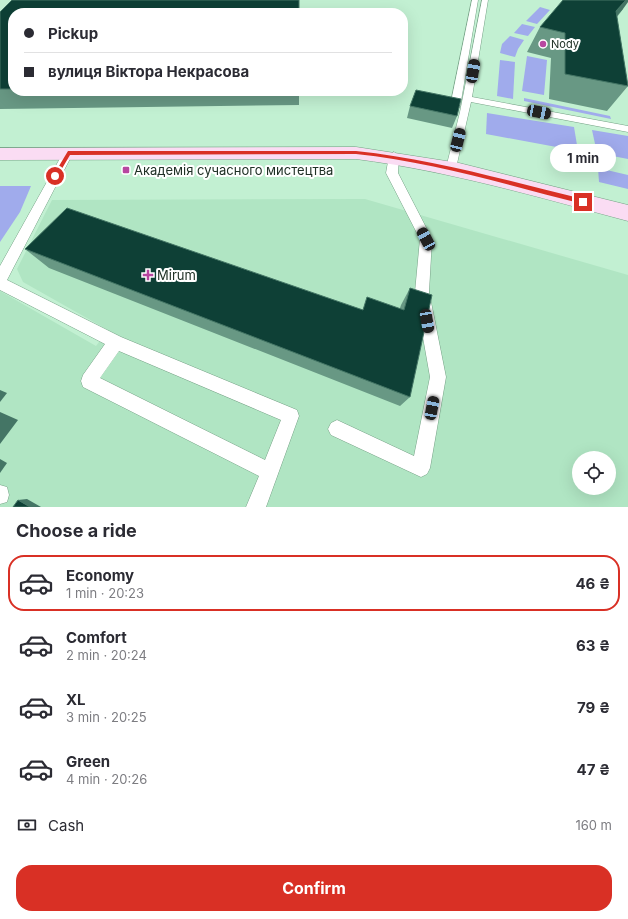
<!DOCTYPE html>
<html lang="en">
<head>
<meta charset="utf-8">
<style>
	:root { --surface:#fff; --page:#f7f7f7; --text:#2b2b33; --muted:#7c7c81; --line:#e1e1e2; --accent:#d93025 }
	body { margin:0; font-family:Inter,sans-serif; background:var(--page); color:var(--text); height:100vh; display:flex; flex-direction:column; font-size:15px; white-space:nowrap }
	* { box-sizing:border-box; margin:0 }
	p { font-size:13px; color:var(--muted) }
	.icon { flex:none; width:22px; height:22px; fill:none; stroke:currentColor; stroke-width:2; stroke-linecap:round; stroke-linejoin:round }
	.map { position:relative; height:507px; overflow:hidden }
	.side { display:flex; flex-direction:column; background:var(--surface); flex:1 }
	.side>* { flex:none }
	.hud { position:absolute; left:8px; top:8px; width:400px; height:88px; border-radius:16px; box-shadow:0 4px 16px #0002; display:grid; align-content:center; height:88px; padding:0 16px; background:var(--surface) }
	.controls { position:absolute; left:572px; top:451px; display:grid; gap:8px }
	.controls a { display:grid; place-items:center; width:44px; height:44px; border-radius:50%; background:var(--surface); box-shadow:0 4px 16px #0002; font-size:20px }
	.end { position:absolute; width:18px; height:18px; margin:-9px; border:5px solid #d93025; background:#fff; box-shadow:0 0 0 2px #fff }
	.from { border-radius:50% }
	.bubble { position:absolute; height:28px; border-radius:14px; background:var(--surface); box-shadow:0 4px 16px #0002; font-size:13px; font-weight:700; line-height:28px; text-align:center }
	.car { position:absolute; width:12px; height:24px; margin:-12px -6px; border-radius:5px; box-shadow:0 0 3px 1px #0007; background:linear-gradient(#222 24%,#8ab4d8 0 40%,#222 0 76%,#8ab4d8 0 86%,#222 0) }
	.hud b { display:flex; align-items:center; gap:14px; height:38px; font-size:15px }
	.hud b+b { border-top:1px solid var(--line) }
	.hud i { width:10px; height:10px; background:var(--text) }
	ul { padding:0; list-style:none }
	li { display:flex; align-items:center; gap:12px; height:56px; margin:0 8px 6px; padding:0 8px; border:2px solid transparent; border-radius:16px }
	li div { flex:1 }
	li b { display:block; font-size:15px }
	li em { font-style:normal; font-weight:700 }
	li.selected { border-color:var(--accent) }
	li>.icon { width:36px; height:36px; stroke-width:1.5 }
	h2 { padding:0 16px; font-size:18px; line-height:48px }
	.pay { display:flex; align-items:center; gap:10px; height:44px; padding:0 16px; font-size:15px }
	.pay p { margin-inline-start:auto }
	.button { display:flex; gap:8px; margin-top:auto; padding:8px 16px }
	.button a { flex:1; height:46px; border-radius:16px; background:var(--accent); color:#fff; font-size:16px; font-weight:700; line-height:46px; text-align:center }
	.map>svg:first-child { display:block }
	.built { fill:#b0e5c3; fill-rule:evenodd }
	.green { fill:#a0abec }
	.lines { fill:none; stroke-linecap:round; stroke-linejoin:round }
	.lane-casing { stroke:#76a186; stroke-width:1 }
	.secondary-casing { stroke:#76a186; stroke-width:1 }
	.lane { fill:#fff; fill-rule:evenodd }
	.secondary { fill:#fadcf3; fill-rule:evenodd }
	.wall { fill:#689884 }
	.shaded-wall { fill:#447565 }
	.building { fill:#0e4036; stroke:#447565 }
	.route { fill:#d93025 }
	.poi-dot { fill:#b746a0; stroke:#fff; stroke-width:1.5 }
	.labels { text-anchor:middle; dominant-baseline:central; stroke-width:4; stroke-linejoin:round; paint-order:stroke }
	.far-poi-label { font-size:11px; fill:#203126; stroke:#fff; text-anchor:start }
	.poi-label { font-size:13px; fill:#203126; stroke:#fff; text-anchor:start }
</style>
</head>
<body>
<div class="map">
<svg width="628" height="507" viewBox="0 0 628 507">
	<rect width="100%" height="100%" fill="#c2f0d2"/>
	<path class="built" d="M 365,199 L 628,275 L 628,507 L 0,507 L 0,291 L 96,346 L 108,330 L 23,282 L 17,269 L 52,200 ZM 579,458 L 609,458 L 609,488 L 579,488 Z"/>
	<g class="green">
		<polygon points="540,7 550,10 537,24 526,21"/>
		<polygon points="522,24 535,27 528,36 514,33"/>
		<polygon points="510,36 524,40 518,49 515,57 500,53 502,44"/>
		<polygon points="527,56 547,60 544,95 522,91"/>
		<polygon points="500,60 515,62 513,99 497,96"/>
		<polygon points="524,98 610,116 611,119 524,101"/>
		<polygon points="487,113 574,127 578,151 486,134"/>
		<polygon points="592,130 628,136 628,159 597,153"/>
		<polygon points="598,168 628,175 628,189 599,182"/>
		<polygon points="0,186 31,186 20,212 0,242"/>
	</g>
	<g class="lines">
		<defs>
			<g id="lane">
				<polygon points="472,0 478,0 460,107 455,110 450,107"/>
				<polygon points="482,0 488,0 472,97 628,126 628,132 471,102 456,168 455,171 447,171 446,168 460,112"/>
				<path d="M 68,149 L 73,153 L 7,280 L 121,337 L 297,410 L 299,416 L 266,507 L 246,507 L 259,476 L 83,387 L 81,381 L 83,375 L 105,344 L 0,290 L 0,266 L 63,153 ZM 119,351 L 281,420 L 265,460 L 100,378 Z"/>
				<polygon points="394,152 399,156 398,173 432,239 429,292 446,377 430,468 427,474 421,477 331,435 328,429 331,423 337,420 414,456 430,377 415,292 420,239 386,173 389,156"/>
				<polygon points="0,485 7,487 9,495 7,502 0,504"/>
			</g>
			<path id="secondary" d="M 356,147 L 459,163 L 628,205 L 628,221 C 538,197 449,171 356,159 L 0,160 L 0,148 Z"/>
		</defs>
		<use href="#lane" class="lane-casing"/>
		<use href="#secondary" class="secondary-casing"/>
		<use href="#lane" class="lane"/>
		<use href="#secondary" class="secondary"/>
	</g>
	<g class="wall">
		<polygon points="299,0 299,13 13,13 13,91 299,91 299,105 0,109 0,12"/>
		<polygon points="623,9 617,17 628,86 607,111 549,99 551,58 527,52 540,27"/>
		<polygon points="410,106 457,116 452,128 407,118"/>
		<polygon points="25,249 363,310 400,308 401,305 410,288 410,397 400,406 49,268"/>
	</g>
	<g class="shaded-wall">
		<polygon points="626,0 628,0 628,2 623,9 600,35 616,11"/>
		<polygon points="0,390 7,393 0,402"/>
		<polygon points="0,412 18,420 0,444"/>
		<polygon points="0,459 7,463 0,473"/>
		<polygon points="27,499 41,507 30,507 18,500"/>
	</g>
	<g class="building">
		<polygon points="12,0 299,0 299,13 13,13 13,89 0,89 0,12"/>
		<polygon points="563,0 626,0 616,11 628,86 565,74 565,33 540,27"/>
		<polygon points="416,90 461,99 457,116 410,106"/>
		<polygon points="67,208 363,310 367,297 404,310 410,288 432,295 410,397 25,249"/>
		<polygon points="18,500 30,507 13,507"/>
	</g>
	<path class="route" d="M 356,151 C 433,159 508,181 583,199 L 586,202 L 583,204 C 508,185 433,162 356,154 L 70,155 L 57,177 L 53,176 L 68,151 Z"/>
	<g class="poi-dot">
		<circle cx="543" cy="44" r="4"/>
		<rect x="122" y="166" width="8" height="8" rx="2"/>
		<path d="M146 269h4v4h4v4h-4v4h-4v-4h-4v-4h4z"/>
	</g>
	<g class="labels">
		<g class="far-poi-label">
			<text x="551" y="44">Nody</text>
		</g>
		<g class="poi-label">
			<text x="134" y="170">Академія сучасного мистецтва</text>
			<text x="157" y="275">Mirum</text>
		</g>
	</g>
</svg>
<div class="controls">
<a><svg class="icon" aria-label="locate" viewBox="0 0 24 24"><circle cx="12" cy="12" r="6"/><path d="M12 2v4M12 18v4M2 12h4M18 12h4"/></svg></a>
</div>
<i class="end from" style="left:55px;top:176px"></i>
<i class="end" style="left:583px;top:202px"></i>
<div class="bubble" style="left:550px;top:144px;width:66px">1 min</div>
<i class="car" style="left:473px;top:71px;rotate:10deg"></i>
<i class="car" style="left:539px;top:112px;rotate:101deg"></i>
<i class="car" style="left:458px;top:140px;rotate:14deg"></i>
<i class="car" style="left:426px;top:239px;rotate:332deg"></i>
<i class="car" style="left:427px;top:321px;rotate:170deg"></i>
<i class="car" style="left:432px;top:408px;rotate:11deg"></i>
<div class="hud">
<b><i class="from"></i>Pickup</b>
<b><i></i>вулиця Віктора Некрасова</b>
</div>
</div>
<section class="side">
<h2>Choose a ride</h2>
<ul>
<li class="selected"><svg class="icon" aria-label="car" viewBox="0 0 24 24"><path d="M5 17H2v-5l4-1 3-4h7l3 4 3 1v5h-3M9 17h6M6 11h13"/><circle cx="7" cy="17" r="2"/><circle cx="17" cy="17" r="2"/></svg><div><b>Economy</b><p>1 min · 20:23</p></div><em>46 ₴</em></li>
<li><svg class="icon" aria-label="car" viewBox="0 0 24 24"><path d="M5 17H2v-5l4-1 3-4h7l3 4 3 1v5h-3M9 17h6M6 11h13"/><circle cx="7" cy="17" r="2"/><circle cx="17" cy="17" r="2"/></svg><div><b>Comfort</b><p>2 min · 20:24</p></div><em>63 ₴</em></li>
<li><svg class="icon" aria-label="car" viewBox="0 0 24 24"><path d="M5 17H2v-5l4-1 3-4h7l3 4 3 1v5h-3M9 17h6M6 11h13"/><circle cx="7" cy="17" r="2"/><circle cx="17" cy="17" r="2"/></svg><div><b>XL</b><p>3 min · 20:25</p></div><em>79 ₴</em></li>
<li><svg class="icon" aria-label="car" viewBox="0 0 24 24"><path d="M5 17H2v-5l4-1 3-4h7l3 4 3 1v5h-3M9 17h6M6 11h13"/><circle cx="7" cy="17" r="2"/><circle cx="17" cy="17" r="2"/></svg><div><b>Green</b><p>4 min · 20:26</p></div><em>47 ₴</em></li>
</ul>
<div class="pay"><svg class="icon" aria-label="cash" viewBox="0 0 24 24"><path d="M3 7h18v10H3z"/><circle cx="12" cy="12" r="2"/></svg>Cash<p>160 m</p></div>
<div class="button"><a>Confirm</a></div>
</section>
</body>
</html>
